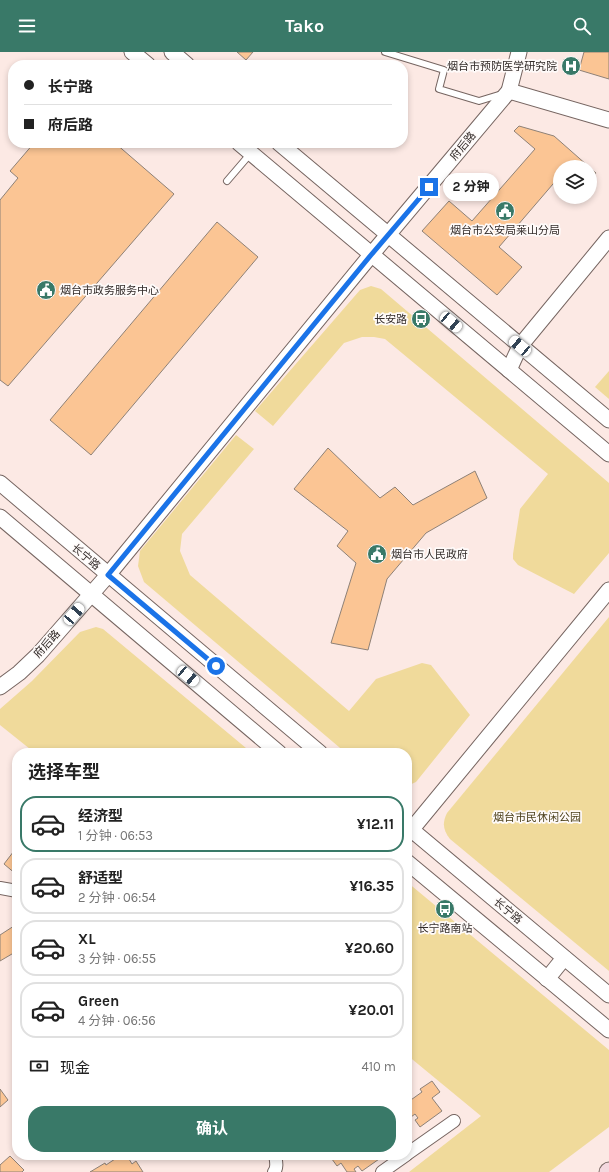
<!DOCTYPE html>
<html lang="zh">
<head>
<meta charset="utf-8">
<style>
	:root { --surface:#fff; --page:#f6f6f6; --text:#222; --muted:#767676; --line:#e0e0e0; --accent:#397968 }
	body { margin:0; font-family:Karla,"Noto Sans SC",sans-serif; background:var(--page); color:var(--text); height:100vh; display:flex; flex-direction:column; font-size:15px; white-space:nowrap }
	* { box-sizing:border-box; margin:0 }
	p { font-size:13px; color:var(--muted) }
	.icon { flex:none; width:22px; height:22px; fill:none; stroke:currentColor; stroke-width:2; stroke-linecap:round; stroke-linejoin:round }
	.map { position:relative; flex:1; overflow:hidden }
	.panel { position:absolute; left:12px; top:696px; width:400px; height:412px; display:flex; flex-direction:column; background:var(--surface); border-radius:16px; box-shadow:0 2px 6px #0003 }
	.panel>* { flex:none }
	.hud { position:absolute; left:8px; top:8px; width:400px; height:88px; border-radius:16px; box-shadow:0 2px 6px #0003; display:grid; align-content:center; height:88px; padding:0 16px; background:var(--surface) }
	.fabs { position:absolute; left:553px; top:108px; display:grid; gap:8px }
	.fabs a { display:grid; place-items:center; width:44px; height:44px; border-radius:50%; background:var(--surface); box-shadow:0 2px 6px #0003; font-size:20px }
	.end { position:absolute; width:18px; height:18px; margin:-9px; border:5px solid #1a73e8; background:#fff; box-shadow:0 0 0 2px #fff }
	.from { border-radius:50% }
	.bubble { position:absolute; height:28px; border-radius:14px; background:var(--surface); box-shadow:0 2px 6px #0003; font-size:13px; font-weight:700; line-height:28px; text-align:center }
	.car { position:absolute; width:12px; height:24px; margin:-12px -6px; border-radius:5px; box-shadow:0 0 3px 1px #0007; background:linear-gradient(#fff 24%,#345 0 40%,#fff 0 76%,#345 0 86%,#fff 0) }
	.hud b { display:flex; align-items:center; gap:14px; height:38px; font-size:15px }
	.hud b+b { border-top:1px solid var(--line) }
	.hud i { width:10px; height:10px; background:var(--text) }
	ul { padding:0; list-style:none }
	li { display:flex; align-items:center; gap:12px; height:56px; margin:0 8px 6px; padding:0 8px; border:2px solid var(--line); border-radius:16px }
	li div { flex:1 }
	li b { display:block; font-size:15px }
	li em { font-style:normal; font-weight:700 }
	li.active { border-color:var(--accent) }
	li>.icon { width:36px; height:36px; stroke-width:1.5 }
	h2 { padding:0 16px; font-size:18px; line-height:48px }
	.pay { display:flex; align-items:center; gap:10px; height:44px; padding:0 16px; font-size:15px }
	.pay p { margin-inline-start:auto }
	.cta { display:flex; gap:8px; margin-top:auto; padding:8px 16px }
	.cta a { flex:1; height:46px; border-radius:16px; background:var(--accent); color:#fff; font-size:16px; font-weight:700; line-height:46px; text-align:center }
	header { display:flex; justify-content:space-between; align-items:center; height:52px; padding:0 16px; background:var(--accent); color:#fff; font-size:18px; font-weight:700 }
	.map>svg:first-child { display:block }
	.green { fill:#f0da9b }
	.building { fill:#fbc594; stroke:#8e8177 }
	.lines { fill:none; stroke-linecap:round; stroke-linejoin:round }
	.service-casing { stroke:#766561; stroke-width:8 }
	.minor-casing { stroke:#766561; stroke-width:14 }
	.tertiary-casing { stroke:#766561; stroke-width:17 }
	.secondary-casing { stroke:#766561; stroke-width:19 }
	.service { stroke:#fff; stroke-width:6 }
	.minor { stroke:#fff; stroke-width:12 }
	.tertiary { stroke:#fff; stroke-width:15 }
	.secondary { stroke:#f4d9df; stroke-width:17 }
	.route { stroke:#1a73e8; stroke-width:5 }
	.labels { text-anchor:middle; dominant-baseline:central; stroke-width:3.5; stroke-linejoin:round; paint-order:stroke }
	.poi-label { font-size:11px; fill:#322b29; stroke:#fefaf9; text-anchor:end }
	.street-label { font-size:11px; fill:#322b29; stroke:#fefaf9 }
	.park-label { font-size:11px; fill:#4c401b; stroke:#fefaf9 }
</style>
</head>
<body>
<header><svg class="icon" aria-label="menu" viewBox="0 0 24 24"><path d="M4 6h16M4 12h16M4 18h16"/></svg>Tako<svg class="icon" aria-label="search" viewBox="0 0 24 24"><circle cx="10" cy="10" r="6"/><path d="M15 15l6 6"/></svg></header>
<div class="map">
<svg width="609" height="1120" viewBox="0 0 609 1120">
	<rect width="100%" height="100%" fill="#fce9e4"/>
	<g class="green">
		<polygon points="371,234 381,237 609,431 609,501 574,542 518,513 513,507 513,502 520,457 548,422 385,287 374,285 362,285 344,291 273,374 255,359 360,238"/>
		<polygon points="609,319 609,347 595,335"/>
		<polygon points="236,383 254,397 182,482 180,499 190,523 349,659 376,627 422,611 431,613 470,663 416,730 407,734 407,701 346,701 144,530 138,514 140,499"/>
		<path d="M 609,565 L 609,919 L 450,787 C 443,778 442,771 447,761 Z"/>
		<polygon points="96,575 103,577 252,701 35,701 0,673 0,657 32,629 80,580"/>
		<polygon points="407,830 609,998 609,1075 549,1120 409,1120 481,1064 407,1003"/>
	</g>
	<g class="building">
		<polygon points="237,0 253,0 246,8"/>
		<polygon points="584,0 609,0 609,27 579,18"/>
		<polygon points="519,74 554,84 596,121 590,128 590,115 560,115 560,126 559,125 499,195 522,215 497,243 422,179 449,149 472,169 535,97 514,79"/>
		<polygon points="34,91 115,91 174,142 8,334 0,328 0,148 18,126 10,119"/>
		<polygon points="217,170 258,205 91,403 50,368"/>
		<polygon points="328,396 380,446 395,435 413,453 475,419 487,446 426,481 387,527 368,598 331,591 356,511 337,494 348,479 294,437"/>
		<polygon points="17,795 17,823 4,812"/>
		<polygon points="17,872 17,899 0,909 0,883"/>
		<polygon points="432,1029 440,1040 432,1046 442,1059 420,1075 415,1068 418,1066 415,1062 407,1068 407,1048 408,1050 422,1040 420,1037"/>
		<polygon points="0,1037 8,1048 0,1055"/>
		<polygon points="114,1103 135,1103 129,1107 132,1112 136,1109 143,1120 90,1120 105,1111 106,1113 115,1107 112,1104"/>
		<polygon points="329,1103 381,1103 382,1105 362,1119 358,1114 354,1117 356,1120 347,1120 341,1111 337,1114"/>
		<polygon points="10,1104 24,1118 22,1120 0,1120 0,1113"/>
	</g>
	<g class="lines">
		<defs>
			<g id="service">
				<polyline points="385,0 444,18 439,37 479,49 502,42"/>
				<polyline points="227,129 251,101"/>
			</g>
			<g id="minor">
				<polyline points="0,836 17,839"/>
				<polyline points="407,1102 454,1069"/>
				<path d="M 274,1120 C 278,1115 276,1109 275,1103"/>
				<polyline points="382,1120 406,1103"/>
			</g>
			<g id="tertiary">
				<polyline points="132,0 148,13"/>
				<polyline points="172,0 187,13"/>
				<polyline points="509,39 609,68"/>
				<polyline points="239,91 609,402"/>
				<polyline points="279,91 609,368"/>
				<polyline points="509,318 520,294 609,186"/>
				<polyline points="0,431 320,701"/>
				<polyline points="0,465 279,701"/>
				<polyline points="0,635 19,621 38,603 108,523 371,203 509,39 519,0"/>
				<polyline points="407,774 609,943"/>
				<polyline points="407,783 609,538"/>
				<polyline points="407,810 609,978"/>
				<polyline points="547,927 564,906"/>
			</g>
			<polyline id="secondary" points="608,1120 609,1119"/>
		</defs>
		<use href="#service" class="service-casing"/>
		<use href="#minor" class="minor-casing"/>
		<use href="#tertiary" class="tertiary-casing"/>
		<use href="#secondary" class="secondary-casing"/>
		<use href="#service" class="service"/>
		<use href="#minor" class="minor"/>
		<use href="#tertiary" class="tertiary"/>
		<use href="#secondary" class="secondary"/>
	</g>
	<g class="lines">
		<polyline class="route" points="216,614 108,523 371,203 429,135"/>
	</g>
	<defs>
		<symbol id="hospital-disc" viewBox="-11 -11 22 22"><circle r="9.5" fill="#397968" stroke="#fefaf9"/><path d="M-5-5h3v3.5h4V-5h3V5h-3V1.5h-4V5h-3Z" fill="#fff"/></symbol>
		<symbol id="civic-disc" viewBox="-11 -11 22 22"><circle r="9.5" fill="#397968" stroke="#fefaf9"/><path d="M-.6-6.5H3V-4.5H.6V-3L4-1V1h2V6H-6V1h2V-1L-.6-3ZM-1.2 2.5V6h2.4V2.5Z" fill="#fff"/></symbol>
		<symbol id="bus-disc" viewBox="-11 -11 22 22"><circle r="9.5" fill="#397968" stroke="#fefaf9"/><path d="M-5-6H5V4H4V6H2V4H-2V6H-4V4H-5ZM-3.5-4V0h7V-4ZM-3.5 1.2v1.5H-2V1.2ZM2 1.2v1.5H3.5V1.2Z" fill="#fff"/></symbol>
	</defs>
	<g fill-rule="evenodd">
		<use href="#hospital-disc" x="560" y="3" width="22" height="22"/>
		<use href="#civic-disc" x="494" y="148" width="22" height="22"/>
		<use href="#civic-disc" x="35" y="227" width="22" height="22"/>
		<use href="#bus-disc" x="410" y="256" width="22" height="22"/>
		<use href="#civic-disc" x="366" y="491" width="22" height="22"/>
		<use href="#bus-disc" x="434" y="846" width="22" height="22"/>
	</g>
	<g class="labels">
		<g class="poi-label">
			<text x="557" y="14">烟台市预防医学研究院</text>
			<text x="505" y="178" text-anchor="middle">烟台市公安局莱山分局</text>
			<text x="60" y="238" text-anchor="start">烟台市政务服务中心</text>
			<text x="407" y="267">长安路</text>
			<text x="391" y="502" text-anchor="start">烟台市人民政府</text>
			<text x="445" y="876" text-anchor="middle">长宁路南站</text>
		</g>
		<g class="street-label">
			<text transform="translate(463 94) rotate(-50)">府后路</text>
			<text transform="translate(86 505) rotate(40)">长宁路</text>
			<text transform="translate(47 592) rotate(-48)">府后路</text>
			<text transform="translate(508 859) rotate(40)">长宁路</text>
		</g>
		<g class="park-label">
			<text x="537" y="765">烟台市民休闲公园</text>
		</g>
	</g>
</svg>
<div class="fabs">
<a><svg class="icon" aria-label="layers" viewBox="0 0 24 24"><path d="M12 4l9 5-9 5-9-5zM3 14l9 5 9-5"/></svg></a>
</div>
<i class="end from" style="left:216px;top:614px"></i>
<i class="end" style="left:429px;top:135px"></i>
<div class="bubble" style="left:443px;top:121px;width:56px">2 分钟</div>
<i class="car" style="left:451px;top:270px;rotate:130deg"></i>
<i class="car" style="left:520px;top:294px;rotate:310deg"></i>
<i class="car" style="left:74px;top:562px;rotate:41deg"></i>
<i class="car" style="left:188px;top:624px;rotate:130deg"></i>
<div class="hud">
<b><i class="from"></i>长宁路</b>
<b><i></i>府后路</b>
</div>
<section class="panel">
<h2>选择车型</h2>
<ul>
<li class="active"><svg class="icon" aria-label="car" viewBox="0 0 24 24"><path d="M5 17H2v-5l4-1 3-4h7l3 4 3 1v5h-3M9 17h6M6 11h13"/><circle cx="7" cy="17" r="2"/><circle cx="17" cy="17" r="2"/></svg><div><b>经济型</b><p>1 分钟 · 06:53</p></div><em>¥12.11</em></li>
<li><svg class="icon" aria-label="car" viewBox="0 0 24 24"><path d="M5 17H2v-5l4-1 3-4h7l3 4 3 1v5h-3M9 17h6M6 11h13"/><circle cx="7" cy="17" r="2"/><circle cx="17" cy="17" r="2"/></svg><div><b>舒适型</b><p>2 分钟 · 06:54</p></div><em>¥16.35</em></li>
<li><svg class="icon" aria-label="car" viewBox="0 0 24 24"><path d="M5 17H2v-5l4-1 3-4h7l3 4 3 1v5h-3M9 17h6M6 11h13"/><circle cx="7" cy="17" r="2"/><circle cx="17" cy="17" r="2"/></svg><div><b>XL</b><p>3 分钟 · 06:55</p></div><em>¥20.60</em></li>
<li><svg class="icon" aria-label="car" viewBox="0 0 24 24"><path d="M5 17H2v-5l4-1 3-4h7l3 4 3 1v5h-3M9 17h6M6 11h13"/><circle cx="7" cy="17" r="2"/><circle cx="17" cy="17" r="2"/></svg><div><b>Green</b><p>4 分钟 · 06:56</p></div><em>¥20.01</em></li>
</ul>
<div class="pay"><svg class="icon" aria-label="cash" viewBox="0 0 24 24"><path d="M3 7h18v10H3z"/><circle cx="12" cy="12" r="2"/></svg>现金<p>410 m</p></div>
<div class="cta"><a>确认</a></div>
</section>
</div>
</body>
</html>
